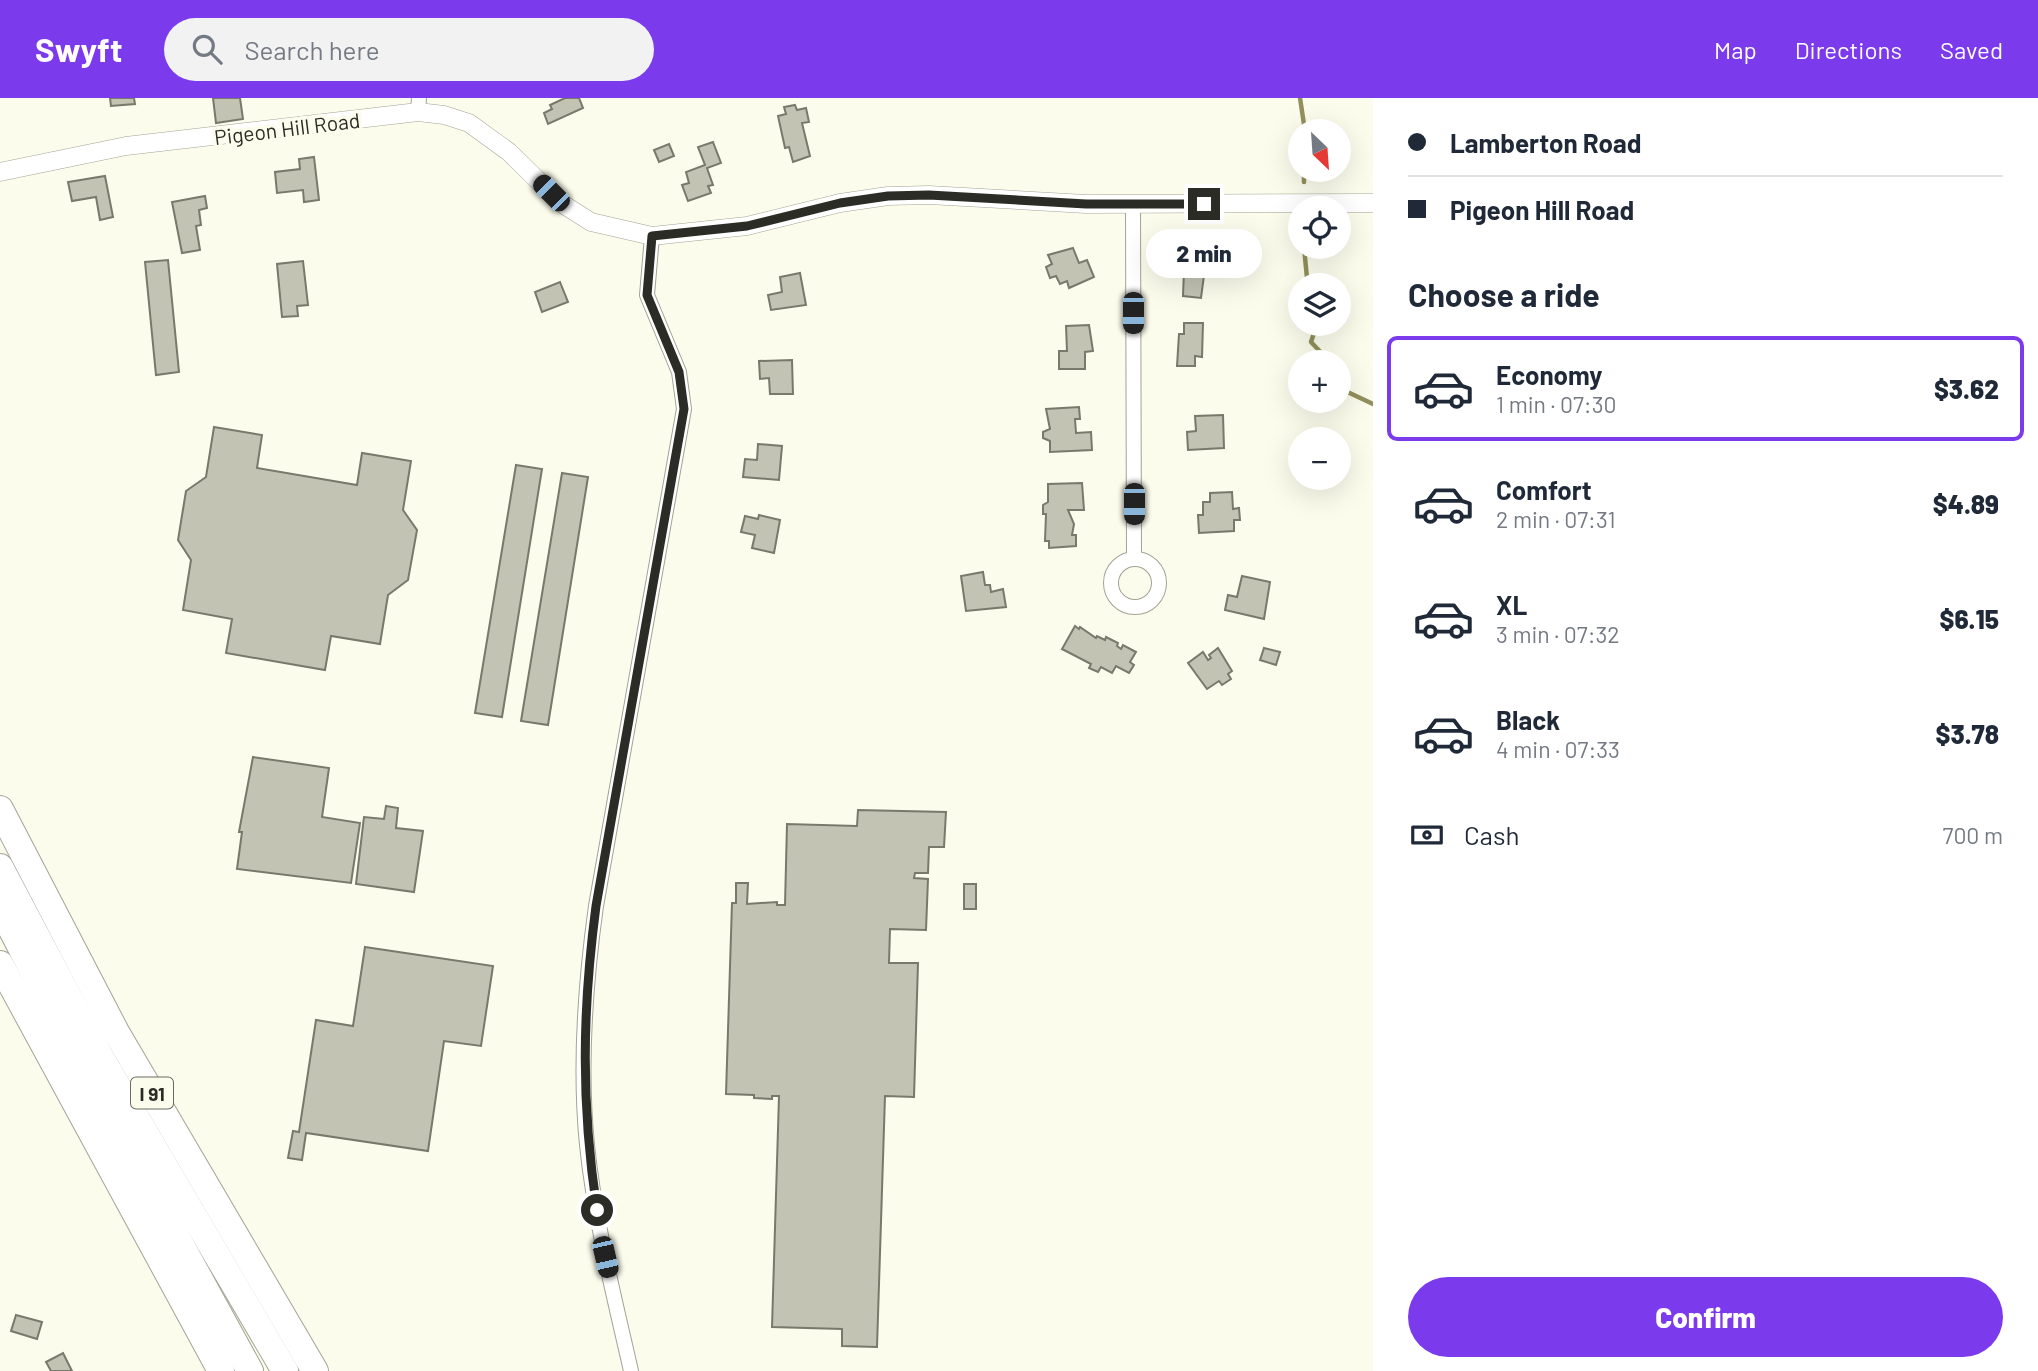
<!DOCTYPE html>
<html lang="en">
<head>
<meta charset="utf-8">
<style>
	:root { --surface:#fff; --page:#f2f2f3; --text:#1f2937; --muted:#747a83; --line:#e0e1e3; --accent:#7c3aed }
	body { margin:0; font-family:Barlow,sans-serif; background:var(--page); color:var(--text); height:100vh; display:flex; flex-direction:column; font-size:26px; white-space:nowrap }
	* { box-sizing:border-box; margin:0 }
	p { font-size:23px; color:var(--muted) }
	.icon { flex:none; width:38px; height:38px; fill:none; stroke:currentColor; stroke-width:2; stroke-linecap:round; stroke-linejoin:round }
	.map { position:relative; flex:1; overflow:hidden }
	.drawer { display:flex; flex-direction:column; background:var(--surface); width:665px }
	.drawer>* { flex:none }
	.guide { display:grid; align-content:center; height:154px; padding:0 35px; background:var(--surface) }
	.needle { width:46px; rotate:155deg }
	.controls { position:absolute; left:1288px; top:21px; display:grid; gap:14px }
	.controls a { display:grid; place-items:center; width:63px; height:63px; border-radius:50%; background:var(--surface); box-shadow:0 7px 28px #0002; font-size:35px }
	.end { position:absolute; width:32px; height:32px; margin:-16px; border:9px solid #2c2c27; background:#fff; box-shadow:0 0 0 4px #fff }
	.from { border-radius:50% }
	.bubble { position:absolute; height:49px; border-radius:24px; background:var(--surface); box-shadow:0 7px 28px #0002; font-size:23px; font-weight:800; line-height:49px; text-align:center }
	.car { position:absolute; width:21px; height:42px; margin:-21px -10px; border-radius:9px; box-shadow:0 0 5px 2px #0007; background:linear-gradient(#222 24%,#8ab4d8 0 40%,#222 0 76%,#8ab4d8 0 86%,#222 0) }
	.guide b { display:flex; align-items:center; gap:24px; height:66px; font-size:26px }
	.guide b+b { border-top:2px solid var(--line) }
	.guide i { width:18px; height:18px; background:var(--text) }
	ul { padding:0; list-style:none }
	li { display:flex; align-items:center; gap:21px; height:105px; margin:0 14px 10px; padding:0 21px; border:4px solid transparent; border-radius:10px }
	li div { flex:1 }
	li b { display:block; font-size:26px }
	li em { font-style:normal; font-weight:800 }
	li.active { border-color:var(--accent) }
	li>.icon { width:63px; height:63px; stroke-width:1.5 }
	h2 { padding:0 35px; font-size:32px; line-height:84px }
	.pay { display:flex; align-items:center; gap:18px; height:77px; padding:0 35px; font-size:26px }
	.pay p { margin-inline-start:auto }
	.action { display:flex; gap:14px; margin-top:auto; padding:14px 35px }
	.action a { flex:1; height:80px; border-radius:42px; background:var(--accent); color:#fff; font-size:28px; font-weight:800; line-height:80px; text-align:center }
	header { display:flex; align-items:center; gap:42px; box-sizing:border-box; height:98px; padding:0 35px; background:var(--accent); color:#fff }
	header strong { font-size:33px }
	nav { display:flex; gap:38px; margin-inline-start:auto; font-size:24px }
	.search { width:490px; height:63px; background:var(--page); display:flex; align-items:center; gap:18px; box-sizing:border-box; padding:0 24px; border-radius:38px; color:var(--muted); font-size:26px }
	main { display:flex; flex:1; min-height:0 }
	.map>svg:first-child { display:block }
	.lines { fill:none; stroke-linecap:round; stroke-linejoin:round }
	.stream { stroke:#92905c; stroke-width:4.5 }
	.building { fill:#c3c3b4; stroke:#78786b; stroke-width:2 }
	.minor-casing { stroke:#a3a395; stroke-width:16 }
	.tertiary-casing { stroke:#a3a395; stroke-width:19 }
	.motorway-casing { stroke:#a3a395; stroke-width:28 }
	.minor { stroke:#fff; stroke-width:14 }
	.tertiary { stroke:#fff; stroke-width:18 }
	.motorway { stroke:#fff; stroke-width:26 }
	.route { stroke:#2c2c27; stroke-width:9 }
	.labels { text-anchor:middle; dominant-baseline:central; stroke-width:7; stroke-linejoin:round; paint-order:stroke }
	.shield { fill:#fcfced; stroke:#6a6a62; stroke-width:2 }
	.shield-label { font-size:19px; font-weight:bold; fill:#2c2c27 }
	.street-label { font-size:21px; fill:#2c2c27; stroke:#fcfced }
</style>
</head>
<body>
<header>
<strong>Swyft</strong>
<div class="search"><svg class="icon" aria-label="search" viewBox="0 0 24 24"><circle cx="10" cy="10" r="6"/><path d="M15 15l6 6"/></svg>Search here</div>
<nav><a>Map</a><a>Directions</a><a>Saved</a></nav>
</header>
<main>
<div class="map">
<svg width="1373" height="1273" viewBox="0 0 1373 1273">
	<rect width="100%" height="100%" fill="#fcfced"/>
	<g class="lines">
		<g class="stream">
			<polyline points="1300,0 1305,33"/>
			<polyline points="1304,84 1304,72"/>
			<polyline points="1304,149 1307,180 1311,187"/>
			<polyline points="1317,226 1311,244 1330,264"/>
			<polyline points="1339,290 1373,306"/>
		</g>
	</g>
	<g class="building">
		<polygon points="110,0 134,0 135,6 111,8"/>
		<polygon points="213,0 240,0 243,21 216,25"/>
		<polygon points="565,0 579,0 583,10 548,26 544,15 552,11 550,7"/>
		<polygon points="795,7 797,12 806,10 809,24 802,25 810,58 793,64 789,49 785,50 778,18 786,16 784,9"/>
		<polygon points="713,44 721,65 707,70 713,87 708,88 711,95 688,103 682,87 689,85 686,74 705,67 698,49"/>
		<polygon points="669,46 674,58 659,64 654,52"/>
		<polygon points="314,59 319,102 304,104 303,92 277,95 275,74 300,71 299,61"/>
		<polygon points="105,78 113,119 100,122 96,99 72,103 68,84"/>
		<polygon points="205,98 207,110 199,112 201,127 196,128 200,152 182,155 172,104"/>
		<polygon points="1073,150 1079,165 1087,162 1094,179 1069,190 1067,183 1060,186 1056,178 1050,180 1046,169 1052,166 1048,157"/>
		<polygon points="1186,152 1207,155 1201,200 1183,198 1184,172 1180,171"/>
		<polygon points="168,162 179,274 156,277 145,164"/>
		<polygon points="303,163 308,207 297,208 298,218 282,219 277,166"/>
		<polygon points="800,175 806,207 771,212 768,197 782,194 780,179"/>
		<polygon points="560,184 568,204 542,214 535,194"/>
		<polygon points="1184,225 1203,225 1202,259 1195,258 1195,268 1177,268 1179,236 1184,236"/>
		<polygon points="1089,227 1093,253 1085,254 1085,271 1059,271 1059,253 1067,253 1066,228"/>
		<polygon points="792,262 793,296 770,296 769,280 760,281 759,263"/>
		<polygon points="1079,309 1080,321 1075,321 1076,335 1091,334 1092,352 1050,354 1050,343 1043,340 1043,334 1050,331 1046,311"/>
		<polygon points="1223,317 1224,350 1188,352 1187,334 1196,333 1195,318"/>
		<polygon points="214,329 262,337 257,370 357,387 362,355 411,363 403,412 417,432 408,482 388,497 380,546 331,538 325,572 226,555 232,521 183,512 191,462 178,442 186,393 206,379"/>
		<polygon points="758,346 782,348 779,382 743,379 745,361 757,362"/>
		<polygon points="516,367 542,371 502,619 475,615"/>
		<polygon points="562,375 588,379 548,627 521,623"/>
		<polygon points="1082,385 1084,412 1068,412 1074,426 1072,437 1076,437 1076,448 1049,450 1049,443 1045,443 1046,416 1043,416 1043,407 1048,404 1048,386"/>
		<polygon points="1232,394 1233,411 1239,410 1240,422 1234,422 1234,433 1199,435 1198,417 1203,417 1203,404 1210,404 1210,395"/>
		<polygon points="759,417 780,422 774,455 752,450 755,437 741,434 745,418 758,421"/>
		<polygon points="983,474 985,487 990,487 991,494 1003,491 1006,509 966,513 961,478"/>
		<polygon points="1242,478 1270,484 1264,521 1225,512 1228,497 1237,499"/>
		<polygon points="1075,528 1079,531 1080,529 1096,540 1097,538 1105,542 1106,539 1118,545 1117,548 1121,551 1123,547 1136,554 1130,564 1134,567 1129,575 1116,568 1112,575 1101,569 1098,574 1089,570 1091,566 1062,551"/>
		<polygon points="1218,550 1232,573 1228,576 1231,581 1222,587 1219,583 1207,591 1188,565 1203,554 1208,562 1211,560 1209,557"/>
		<polygon points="1264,550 1280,554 1276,567 1260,562"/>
		<polygon points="253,659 329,670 322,719 360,725 351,785 237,771 242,734 239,734"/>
		<polygon points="386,708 398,710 396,730 423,733 414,794 356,786 364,719 384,721"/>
		<polygon points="858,712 946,714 944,749 929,749 928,775 915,775 914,780 928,781 926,832 890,831 889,865 918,865 914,999 885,998 877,1249 842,1248 842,1231 772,1229 779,998 772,998 772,1001 754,1000 754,997 726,996 732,805 736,805 736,785 748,785 747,806 777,804 777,807 785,807 787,726 857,728"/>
		<rect x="964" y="786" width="12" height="25"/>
		<polygon points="365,849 493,868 481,948 444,943 428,1053 306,1035 302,1062 288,1060 293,1033 299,1034 316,922 353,928"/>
		<polygon points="16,1217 42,1224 37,1241 11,1233"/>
		<polygon points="63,1255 72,1273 51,1273 46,1264"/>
	</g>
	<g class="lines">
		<defs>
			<g id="minor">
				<polyline points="418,14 419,0"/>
				<polyline points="1133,107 1134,460"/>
				<circle cx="1135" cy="485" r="24"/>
				<path d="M 631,1273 C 614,1198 595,1124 587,1047 C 579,967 585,887 596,808 L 684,311 L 679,274 L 647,197 L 652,138"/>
			</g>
			<polyline id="tertiary" points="0,74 126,48 418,14 444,17 469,25 509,54 561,105 591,124 652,138 747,128 840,105 888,98 929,97 1086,106 1373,105"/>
			<g id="motorway">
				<polyline points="0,711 116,934 315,1273"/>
				<polyline points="0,769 100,958 285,1273"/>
				<polyline points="0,809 66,937 250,1273"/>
				<polyline points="0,866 221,1273"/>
			</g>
		</defs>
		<use href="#minor" class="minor-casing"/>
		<use href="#tertiary" class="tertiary-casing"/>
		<use href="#motorway" class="motorway-casing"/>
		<use href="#minor" class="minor"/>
		<use href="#tertiary" class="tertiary"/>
		<use href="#motorway" class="motorway"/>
	</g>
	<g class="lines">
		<path class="route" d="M 597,1112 C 581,1006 582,914 596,808 L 684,311 L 679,274 L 647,197 L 652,138 L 747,128 L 840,105 L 888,98 L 929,97 L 1086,106 L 1204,106"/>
	</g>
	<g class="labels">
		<rect class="shield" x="131" y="979.5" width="42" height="31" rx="5"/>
		<g class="shield-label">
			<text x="152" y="995">I 91</text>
		</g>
		<g class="street-label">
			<text transform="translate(287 30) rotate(-7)">Pigeon Hill Road</text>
		</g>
	</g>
</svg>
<div class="controls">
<a><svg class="needle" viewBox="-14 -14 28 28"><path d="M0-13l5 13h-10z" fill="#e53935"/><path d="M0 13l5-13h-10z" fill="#747a83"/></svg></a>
<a><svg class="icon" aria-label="locate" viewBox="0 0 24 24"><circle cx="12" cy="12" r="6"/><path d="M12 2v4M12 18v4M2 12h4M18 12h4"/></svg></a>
<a><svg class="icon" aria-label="layers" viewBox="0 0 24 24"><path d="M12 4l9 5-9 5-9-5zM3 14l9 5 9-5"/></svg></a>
<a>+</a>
<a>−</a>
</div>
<i class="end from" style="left:597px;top:1112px"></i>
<i class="end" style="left:1204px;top:106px"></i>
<div class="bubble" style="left:1146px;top:131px;width:116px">2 min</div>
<i class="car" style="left:551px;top:95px;rotate:315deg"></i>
<i class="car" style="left:1133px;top:215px;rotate:180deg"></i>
<i class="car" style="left:1134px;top:406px;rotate:180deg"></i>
<i class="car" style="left:605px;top:1159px;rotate:167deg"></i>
</div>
<section class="drawer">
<div class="guide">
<b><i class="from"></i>Lamberton Road</b>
<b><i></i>Pigeon Hill Road</b>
</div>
<h2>Choose a ride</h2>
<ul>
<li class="active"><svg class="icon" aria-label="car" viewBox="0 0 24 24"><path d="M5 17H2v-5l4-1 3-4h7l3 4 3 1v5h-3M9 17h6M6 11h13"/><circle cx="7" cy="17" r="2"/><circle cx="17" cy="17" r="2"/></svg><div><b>Economy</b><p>1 min · 07:30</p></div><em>$3.62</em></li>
<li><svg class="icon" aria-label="car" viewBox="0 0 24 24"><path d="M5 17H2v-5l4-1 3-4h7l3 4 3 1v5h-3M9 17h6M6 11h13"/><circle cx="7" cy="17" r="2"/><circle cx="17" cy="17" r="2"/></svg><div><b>Comfort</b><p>2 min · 07:31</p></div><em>$4.89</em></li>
<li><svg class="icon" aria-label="car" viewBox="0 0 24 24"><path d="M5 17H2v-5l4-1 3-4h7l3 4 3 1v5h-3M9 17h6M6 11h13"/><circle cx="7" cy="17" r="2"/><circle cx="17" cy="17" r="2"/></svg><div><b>XL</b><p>3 min · 07:32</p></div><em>$6.15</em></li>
<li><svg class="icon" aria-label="car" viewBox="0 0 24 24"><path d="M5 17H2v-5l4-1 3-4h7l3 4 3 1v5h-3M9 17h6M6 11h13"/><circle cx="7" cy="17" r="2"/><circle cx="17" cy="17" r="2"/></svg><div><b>Black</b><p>4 min · 07:33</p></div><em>$3.78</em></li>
</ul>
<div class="pay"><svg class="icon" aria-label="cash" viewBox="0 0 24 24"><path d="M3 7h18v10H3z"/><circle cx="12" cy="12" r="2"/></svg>Cash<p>700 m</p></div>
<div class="action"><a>Confirm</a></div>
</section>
</main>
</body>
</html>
